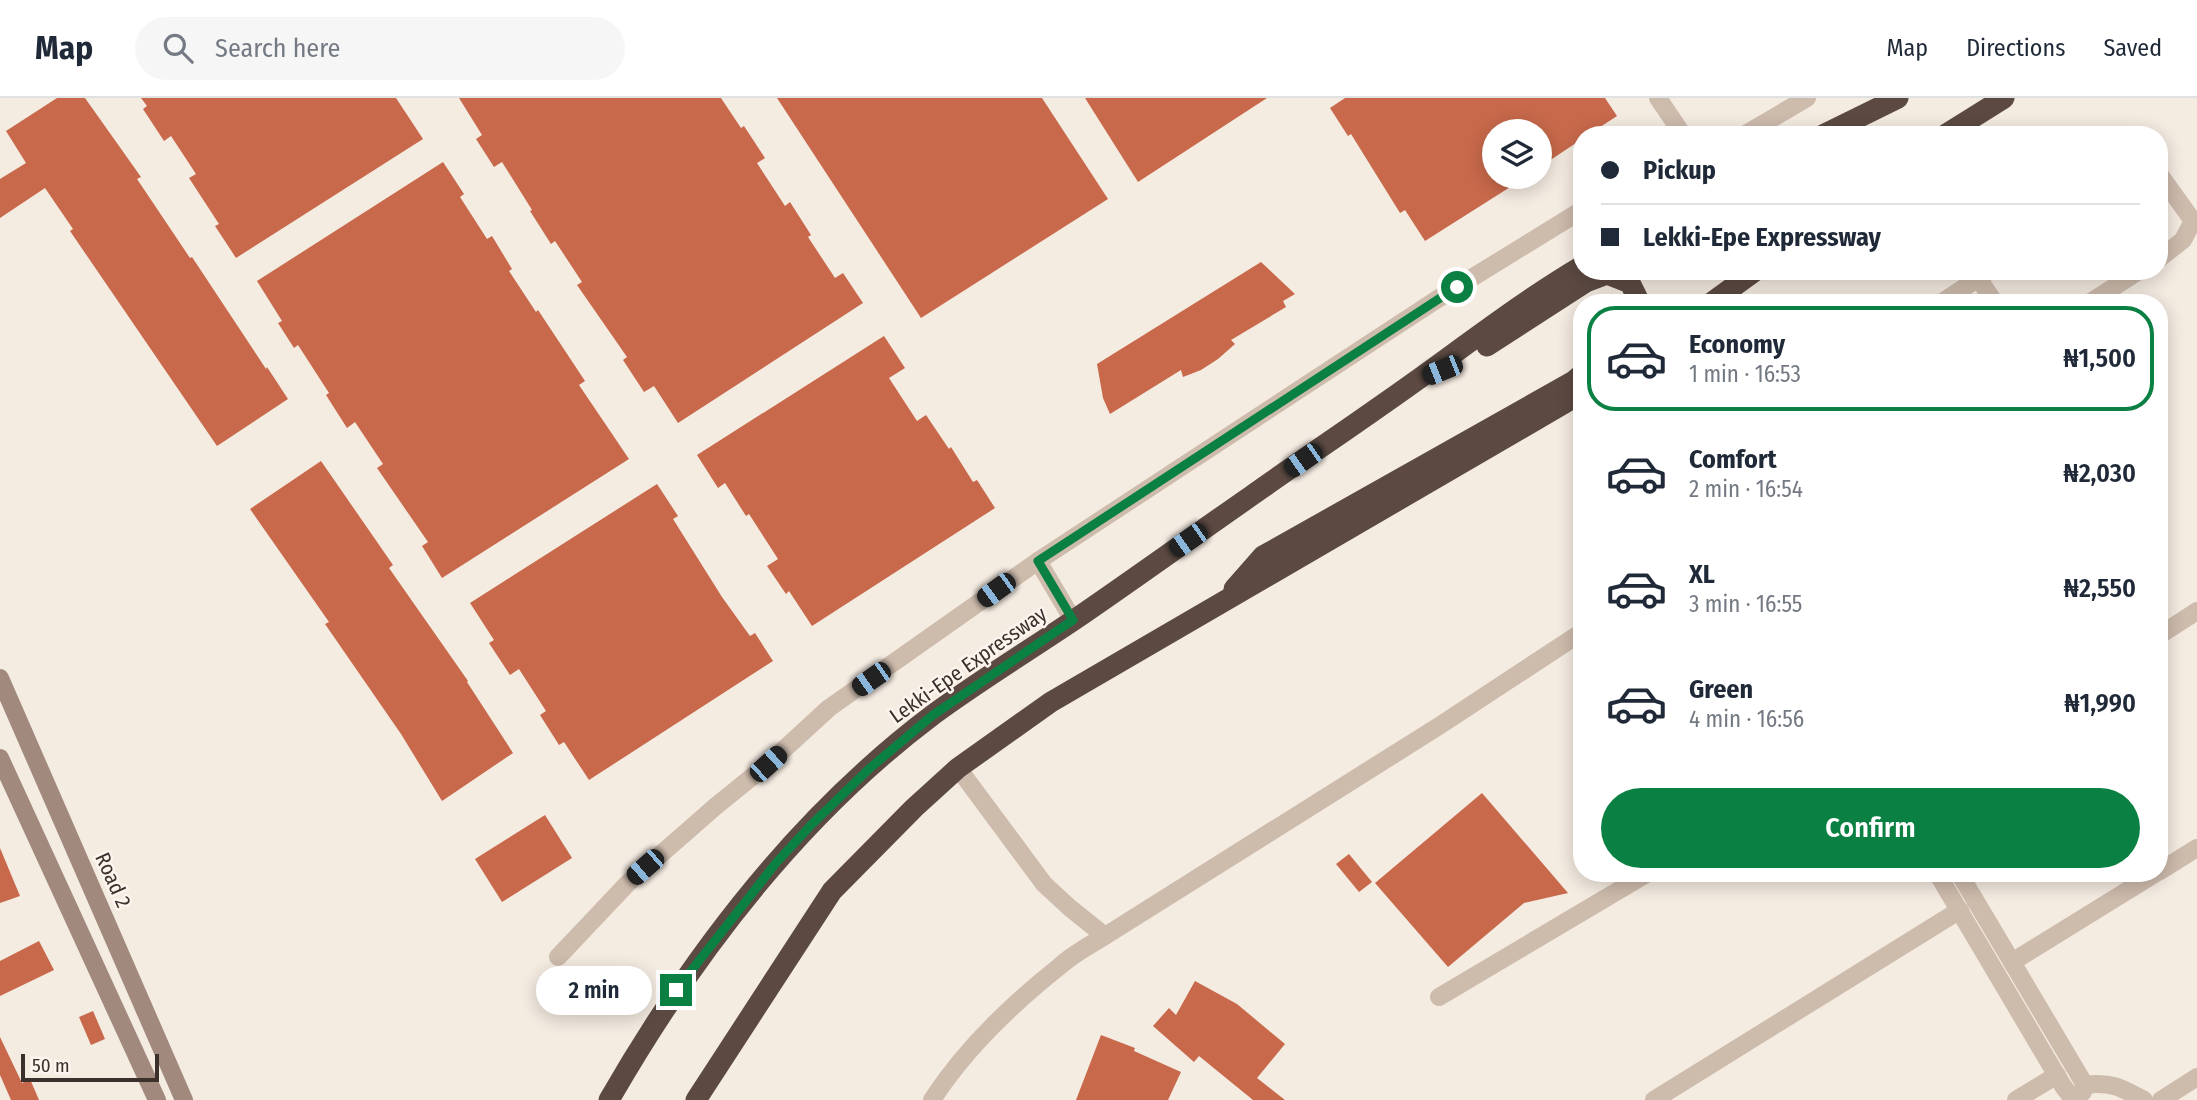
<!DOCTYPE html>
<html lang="en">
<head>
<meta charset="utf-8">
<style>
	:root { --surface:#fff; --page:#f6f6f7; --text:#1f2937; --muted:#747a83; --line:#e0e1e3; --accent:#0b8043 }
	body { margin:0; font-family:"Fira Sans Condensed",sans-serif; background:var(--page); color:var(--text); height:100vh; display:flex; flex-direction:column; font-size:26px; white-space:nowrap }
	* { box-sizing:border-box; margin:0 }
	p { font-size:23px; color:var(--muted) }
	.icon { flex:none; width:38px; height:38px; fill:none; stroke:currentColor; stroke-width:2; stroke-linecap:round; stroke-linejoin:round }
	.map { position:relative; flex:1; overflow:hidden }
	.panel { position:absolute; left:1573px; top:196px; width:595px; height:588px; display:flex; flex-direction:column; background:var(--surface); border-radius:28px; box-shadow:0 4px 18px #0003 }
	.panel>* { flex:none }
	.guide { position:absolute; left:1573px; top:28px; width:595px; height:154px; border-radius:28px; box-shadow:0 4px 18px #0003; display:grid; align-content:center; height:154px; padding:0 28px; background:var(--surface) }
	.tools { position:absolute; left:1482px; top:21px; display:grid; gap:14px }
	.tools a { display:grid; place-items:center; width:70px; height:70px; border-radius:50%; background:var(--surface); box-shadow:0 4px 18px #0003; font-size:35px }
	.scale { position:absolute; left:21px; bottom:18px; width:138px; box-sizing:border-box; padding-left:7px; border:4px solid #3b302b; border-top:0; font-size:19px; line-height:24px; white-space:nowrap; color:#3b302b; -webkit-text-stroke:5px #fbf5ee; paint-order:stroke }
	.end { position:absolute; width:32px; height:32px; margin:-16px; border:9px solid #0b8043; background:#fff; box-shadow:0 0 0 4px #fff }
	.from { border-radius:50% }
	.bubble { position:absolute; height:49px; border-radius:24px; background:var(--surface); box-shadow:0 4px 18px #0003; font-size:23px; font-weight:600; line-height:49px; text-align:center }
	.car { position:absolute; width:21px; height:42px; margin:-21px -10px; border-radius:9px; box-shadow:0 0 5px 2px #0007; background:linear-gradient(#222 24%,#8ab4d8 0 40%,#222 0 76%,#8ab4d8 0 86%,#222 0) }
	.guide b { display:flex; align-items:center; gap:24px; height:66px; font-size:26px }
	.guide b+b { border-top:2px solid var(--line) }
	.guide i { width:18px; height:18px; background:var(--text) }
	ul { padding:12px 0 0; list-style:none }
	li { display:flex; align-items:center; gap:21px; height:105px; margin:0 14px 10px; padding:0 14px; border:4px solid transparent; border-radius:28px }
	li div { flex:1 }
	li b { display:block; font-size:26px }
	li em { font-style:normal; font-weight:600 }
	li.active { border-color:var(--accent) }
	li>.icon { width:63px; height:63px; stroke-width:1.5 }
	.cta { display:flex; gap:14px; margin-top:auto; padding:14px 28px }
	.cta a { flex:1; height:80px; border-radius:42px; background:var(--accent); color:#fff; font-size:28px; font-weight:600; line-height:80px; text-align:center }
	header { display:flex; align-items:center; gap:42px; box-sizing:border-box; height:98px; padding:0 35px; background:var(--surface); border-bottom:2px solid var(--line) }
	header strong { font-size:33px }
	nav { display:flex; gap:38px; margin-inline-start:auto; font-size:24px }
	.search { width:490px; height:63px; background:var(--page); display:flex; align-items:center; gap:18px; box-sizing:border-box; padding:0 24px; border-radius:38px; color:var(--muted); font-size:26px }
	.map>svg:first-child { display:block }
	.building { fill:#c8694b }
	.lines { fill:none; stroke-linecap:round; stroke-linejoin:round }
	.street { stroke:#cdbbac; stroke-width:18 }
	.secondary { stroke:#a18a7d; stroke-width:18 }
	.highway { stroke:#5c4a42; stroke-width:21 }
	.route { stroke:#0b8043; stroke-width:9 }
	.labels { text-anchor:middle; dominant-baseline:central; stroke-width:5; stroke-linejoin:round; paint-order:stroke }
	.street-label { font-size:21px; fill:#3b302b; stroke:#fbf5ee }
</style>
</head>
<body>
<header>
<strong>Map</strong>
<div class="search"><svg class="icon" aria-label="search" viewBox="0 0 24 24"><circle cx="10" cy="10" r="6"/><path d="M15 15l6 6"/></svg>Search here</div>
<nav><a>Map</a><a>Directions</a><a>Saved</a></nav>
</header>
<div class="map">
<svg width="2197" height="1002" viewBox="0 0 2197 1002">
	<rect width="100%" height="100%" fill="#f4ebe1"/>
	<g class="building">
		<polygon points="57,0 85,0 141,79 137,81 190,160 192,159 266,271 267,269 288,301 217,348 70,133 73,131 45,90 0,120 0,81 26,65 6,33"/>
		<polygon points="141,0 396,0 423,41 236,160 215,128 219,126 189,80 196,76 171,38 164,43 143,11 147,8"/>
		<polygon points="459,0 721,0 741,30 744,28 765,60 757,65 785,108 790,104 811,137 808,139 835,180 843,175 863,205 678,325 654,288 644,294 623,262 627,259 577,187 582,184 555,143 551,146 530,113 532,112 502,64 494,69 476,41 482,37"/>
		<polygon points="777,0 1042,0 1108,101 921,220"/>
		<polygon points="1085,0 1267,0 1138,84"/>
		<polygon points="1345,0 1605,0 1617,18 1588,37 1582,37 1582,41 1540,69 1540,33 1494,33 1494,79 1526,79 1425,143 1405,112 1400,115 1351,36 1348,38 1330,10"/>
		<polygon points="443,64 464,96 460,99 487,141 492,138 512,171 509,173 536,214 538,212 585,283 579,287 629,361 442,480 422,448 428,444 377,370 383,366 355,324 347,330 326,297 329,295 298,247 294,250 278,225 282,223 257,183"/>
		<polygon points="1261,164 1295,196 1283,203 1286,209 1231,242 1235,246 1218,261 1201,272 1183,279 1181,272 1110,316 1103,300 1097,266"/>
		<polygon points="884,238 905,270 889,280 917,323 926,317 949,351 951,349 973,384 977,382 995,410 812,528 789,493 786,496 767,468 778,461 749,416 746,418 725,385 718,390 697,357"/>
		<polygon points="321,363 393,467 389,470 468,583 467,584 513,655 442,703 401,636 325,526 329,524 250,411"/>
		<polygon points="657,386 678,418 673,421 722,499 750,538 755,535 773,563 589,682 564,644 559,647 540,617 546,613 519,571 510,577 489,545 494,542 470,505"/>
		<polygon points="1482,695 1568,795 1524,805 1448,869 1375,785"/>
		<polygon points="545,717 572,760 502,804 475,761"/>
		<polygon points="0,750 20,798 0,805"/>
		<polygon points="1349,756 1372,784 1359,794 1336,766"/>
		<polygon points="39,843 54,872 0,898 0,863"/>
		<polygon points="1195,883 1237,906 1285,946 1257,980 1285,1002 1253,1002 1199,958 1194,964 1153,928 1169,910 1176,917"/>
		<polygon points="93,913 105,941 91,947 79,919"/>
		<polygon points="1101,937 1135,950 1134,953 1181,974 1168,1002 1076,1002"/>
		<polygon points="0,939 22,985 30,981 39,1002 11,1002 0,977"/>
	</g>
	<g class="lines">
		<g class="street">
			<polyline points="1658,0 1683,37"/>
			<polyline points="1744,37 1807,0"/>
			<polyline points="2160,77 2193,123 2183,142 2160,160"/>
			<polyline points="1978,180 1995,205"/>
			<polyline points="1941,205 1989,173"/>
			<polyline points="2089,205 2139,173"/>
			<polyline points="1038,463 1073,522"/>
			<polyline points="2160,537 2197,513"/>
			<polyline points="958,670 1044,786 1070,810 1105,838 1439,628 1582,534"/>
			<polyline points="2160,773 2197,750"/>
			<polyline points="1937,775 2063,988 2069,996 2076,997 2083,994 2085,987 1959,775"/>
			<polyline points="558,859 628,785 716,708 768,666 829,610 1038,463 1436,202 1582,112"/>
			<polyline points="2012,864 2156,775"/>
			<polyline points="1439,899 1648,775"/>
			<path d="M 2085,987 C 2111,983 2122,990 2144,1002"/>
			<path d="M 932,1002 C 965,951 1012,906 1060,868 C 1073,856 1090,847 1105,838"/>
			<polyline points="1654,1002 1960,812"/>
			<polyline points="2016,1002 2057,977"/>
			<polyline points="2161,1002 2197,979"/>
		</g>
		<g class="secondary">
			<polyline points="0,580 184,1002"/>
			<polyline points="0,660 157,1002"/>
		</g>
		<g class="highway">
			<polyline points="1823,37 1898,0"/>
			<polyline points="1945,37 2004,0"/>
			<polyline points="1711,205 1755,173"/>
			<polyline points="1487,248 1586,184 1607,176 1630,185 1637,199 1637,205"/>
			<polyline points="1234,491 1263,458 1574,283 1582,276"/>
			<path d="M 609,1002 C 693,856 798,718 934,616 C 979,583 1028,553 1074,522 C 1134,481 1192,439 1251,398 C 1309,357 1369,317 1427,275 C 1478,238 1528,200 1582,168"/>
			<polyline points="696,1002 832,793 914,710 958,670 1051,604 1582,295"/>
		</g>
	</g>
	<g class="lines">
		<polyline class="route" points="676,892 776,765 811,727 870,670 933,617 1073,522 1038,463 1457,189"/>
	</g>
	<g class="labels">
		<g class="street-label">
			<text transform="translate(968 567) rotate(-35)">Lekki-Epe Expressway</text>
			<text transform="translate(113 782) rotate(66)">Road 2</text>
		</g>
	</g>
</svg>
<div class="tools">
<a><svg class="icon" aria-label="layers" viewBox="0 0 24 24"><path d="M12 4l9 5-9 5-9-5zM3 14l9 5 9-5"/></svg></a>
</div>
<div class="scale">50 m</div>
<i class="end from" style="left:1457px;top:189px"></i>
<i class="end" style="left:676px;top:892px"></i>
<div class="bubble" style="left:536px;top:868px;width:116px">2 min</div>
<i class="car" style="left:1442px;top:272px;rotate:248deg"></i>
<i class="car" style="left:1303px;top:362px;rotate:235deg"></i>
<i class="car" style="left:1188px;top:442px;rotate:235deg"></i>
<i class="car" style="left:996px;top:492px;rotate:234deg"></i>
<i class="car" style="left:871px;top:581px;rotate:235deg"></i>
<i class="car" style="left:768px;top:666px;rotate:48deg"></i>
<i class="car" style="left:645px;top:769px;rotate:229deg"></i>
<div class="guide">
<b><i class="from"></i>Pickup</b>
<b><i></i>Lekki-Epe Expressway</b>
</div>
<section class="panel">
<ul>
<li class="active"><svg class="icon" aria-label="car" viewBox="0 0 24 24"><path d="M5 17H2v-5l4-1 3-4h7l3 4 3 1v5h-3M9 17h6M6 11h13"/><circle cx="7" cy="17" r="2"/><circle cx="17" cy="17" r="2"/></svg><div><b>Economy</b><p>1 min · 16:53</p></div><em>₦1,500</em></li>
<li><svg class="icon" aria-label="car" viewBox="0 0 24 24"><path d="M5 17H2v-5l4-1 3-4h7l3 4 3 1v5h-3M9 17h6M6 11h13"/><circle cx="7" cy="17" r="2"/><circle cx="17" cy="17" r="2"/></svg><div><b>Comfort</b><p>2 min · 16:54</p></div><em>₦2,030</em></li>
<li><svg class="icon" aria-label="car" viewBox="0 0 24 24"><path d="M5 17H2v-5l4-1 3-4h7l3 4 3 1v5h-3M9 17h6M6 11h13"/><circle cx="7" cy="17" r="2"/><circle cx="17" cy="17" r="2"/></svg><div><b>XL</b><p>3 min · 16:55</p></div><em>₦2,550</em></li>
<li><svg class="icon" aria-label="car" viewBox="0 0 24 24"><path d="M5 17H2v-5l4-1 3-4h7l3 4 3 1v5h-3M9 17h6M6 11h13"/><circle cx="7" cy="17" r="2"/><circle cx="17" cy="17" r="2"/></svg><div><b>Green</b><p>4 min · 16:56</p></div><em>₦1,990</em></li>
</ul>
<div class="cta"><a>Confirm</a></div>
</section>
</div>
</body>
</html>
